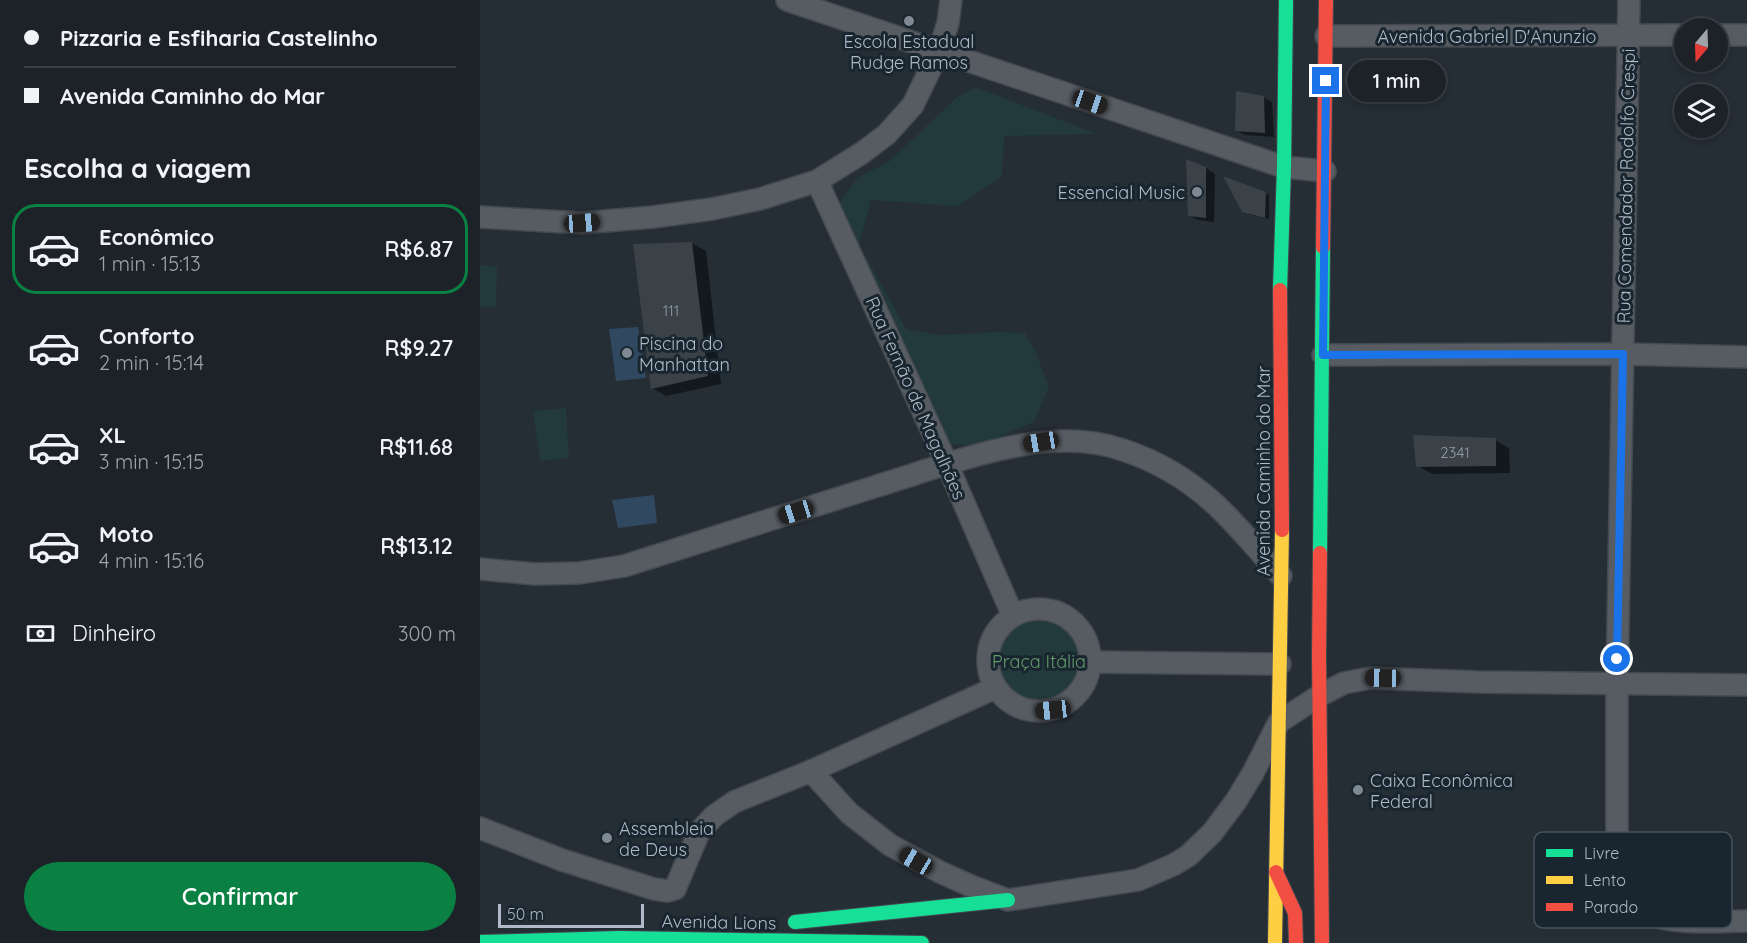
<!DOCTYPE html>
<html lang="pt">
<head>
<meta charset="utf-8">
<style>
	:root { --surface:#1c2228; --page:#252a30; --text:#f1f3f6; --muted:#a0a4a8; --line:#3a3f45; --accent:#0b8043 }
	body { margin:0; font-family:Quicksand,sans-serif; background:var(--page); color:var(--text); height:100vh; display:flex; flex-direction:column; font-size:22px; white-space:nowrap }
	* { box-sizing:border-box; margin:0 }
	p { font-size:20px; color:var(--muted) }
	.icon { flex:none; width:33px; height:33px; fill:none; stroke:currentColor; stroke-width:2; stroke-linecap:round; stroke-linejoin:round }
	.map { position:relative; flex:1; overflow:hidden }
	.drawer { display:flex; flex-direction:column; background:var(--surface); width:480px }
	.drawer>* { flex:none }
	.banner { display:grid; align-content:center; height:132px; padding:0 24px; background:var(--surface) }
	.needle { width:39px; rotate:199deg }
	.buttons { position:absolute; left:1194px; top:18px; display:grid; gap:12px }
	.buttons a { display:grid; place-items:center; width:54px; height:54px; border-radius:50%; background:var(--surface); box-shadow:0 3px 9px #0003,0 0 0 2px var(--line); font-size:30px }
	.scale { position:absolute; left:18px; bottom:15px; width:146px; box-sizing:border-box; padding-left:6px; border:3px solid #aebac7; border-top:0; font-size:16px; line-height:21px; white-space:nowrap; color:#aebac7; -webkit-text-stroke:4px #19252f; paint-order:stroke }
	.end { position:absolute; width:27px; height:27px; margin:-14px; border:8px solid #1a73e8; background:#fff; box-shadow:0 0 0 3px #fff }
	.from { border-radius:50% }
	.bubble { position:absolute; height:42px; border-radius:21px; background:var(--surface); box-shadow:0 3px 9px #0003,0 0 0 2px var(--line); font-size:20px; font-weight:600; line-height:42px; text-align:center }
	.car { position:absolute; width:18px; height:36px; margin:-18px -9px; border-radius:8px; box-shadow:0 0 4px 2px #0007; background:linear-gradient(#222 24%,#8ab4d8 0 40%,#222 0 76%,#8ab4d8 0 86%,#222 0) }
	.banner b { display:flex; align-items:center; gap:21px; height:57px; font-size:22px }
	.banner b+b { border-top:2px solid var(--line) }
	.banner i { width:15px; height:15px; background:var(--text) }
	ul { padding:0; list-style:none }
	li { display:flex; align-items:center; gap:18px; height:90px; margin:0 12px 9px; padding:0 12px; border:3px solid transparent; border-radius:24px }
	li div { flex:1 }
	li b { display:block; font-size:22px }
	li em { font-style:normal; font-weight:600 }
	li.active { border-color:var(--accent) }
	li>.icon { width:54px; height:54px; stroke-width:1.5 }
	h2 { padding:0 24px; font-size:27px; line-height:72px }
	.pay { display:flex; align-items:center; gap:15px; height:66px; padding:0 24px; font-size:22px }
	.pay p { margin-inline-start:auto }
	.action { display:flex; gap:12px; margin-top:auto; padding:12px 24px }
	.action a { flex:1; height:69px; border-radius:36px; background:var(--accent); color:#fff; font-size:24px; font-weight:600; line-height:69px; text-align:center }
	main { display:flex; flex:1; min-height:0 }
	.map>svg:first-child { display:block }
	.green { fill:#223a3b }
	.water { fill:#304960 }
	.shadow { fill:#0007 }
	.building { fill:#3a4248 }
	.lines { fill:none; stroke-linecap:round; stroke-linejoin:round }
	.street-casing { stroke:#43494f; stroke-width:24 }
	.fast-casing { stroke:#43494f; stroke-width:16 }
	.slow-casing { stroke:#43494f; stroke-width:16 }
	.jam-casing { stroke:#43494f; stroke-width:16 }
	.street { stroke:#565c62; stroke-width:21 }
	.fast { stroke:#16e098; stroke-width:14 }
	.slow { stroke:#ffcf43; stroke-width:14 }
	.jam { stroke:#f24e42; stroke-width:14 }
	.route { stroke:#1a73e8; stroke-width:8 }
	.poi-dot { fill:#7e8994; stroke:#19252f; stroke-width:2 }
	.labels { text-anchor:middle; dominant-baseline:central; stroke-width:6; stroke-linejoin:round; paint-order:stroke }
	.number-label { font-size:15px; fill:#919ca7 }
	.street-label { font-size:18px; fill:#aebac7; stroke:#19252f }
	.poi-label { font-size:18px; fill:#aebac7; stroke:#19252f; text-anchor:start }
	.park-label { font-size:18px; fill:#639a6a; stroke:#19252f }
	.key { fill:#19252f; stroke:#46525d; stroke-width:1.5 }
	.key-label { font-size:16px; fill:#aebac7 }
</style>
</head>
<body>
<main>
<section class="drawer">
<div class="banner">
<b><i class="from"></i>Pizzaria e Esfiharia Castelinho</b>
<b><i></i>Avenida Caminho do Mar</b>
</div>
<h2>Escolha a viagem</h2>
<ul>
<li class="active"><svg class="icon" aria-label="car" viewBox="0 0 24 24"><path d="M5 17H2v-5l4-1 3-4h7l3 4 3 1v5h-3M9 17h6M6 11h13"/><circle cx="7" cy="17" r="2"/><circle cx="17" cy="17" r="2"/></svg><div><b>Econômico</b><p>1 min · 15:13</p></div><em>R$6.87</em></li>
<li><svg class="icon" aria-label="car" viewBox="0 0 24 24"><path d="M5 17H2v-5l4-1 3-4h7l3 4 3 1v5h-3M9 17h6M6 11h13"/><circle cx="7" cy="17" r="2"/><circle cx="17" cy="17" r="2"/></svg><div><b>Conforto</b><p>2 min · 15:14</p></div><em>R$9.27</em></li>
<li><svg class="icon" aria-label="car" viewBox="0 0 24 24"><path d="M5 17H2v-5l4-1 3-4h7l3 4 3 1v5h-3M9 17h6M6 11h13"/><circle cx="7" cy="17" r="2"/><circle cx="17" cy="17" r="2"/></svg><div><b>XL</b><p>3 min · 15:15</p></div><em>R$11.68</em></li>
<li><svg class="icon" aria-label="car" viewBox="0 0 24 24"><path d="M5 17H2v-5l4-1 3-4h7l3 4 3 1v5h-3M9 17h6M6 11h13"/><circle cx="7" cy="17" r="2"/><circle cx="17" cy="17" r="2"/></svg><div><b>Moto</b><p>4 min · 15:16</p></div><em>R$13.12</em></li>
</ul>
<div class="pay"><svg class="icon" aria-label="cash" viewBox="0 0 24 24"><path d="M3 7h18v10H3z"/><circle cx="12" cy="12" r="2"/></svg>Dinheiro<p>300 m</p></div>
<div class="action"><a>Confirmar</a></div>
</section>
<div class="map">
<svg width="1267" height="943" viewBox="0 0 1267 943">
	<rect width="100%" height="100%" fill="#252d35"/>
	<g class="green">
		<polygon points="495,87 617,134 524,136 522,177 477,206 391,200 379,244 426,329 458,335 517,332 545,333 556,353 569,387 554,422 498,446 447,442 344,224 378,177 410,161 476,98"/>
		<polygon points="0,265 17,267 16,307 0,307"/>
		<polygon points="86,408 89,458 60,461 53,411"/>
		<circle cx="559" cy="661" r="43"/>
	</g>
	<g class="water">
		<polygon points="158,327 166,378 136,381 129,329"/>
		<polygon points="174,495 177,523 138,528 132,500"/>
	</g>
	<g class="shadow">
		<polygon points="783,97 792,102 794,137 765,135 756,130"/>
		<polygon points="726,168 735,174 734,222 718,220 709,215"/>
		<polygon points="785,193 789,195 789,219 768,214"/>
		<polygon points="212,243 226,251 241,384 186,396 172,388"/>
		<polygon points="1015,440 1029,448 1030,473 952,474 938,466"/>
	</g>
	<g class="building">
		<polygon points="756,91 784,96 785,133 755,131"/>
		<polygon points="706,159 726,167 726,218 708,216"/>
		<polygon points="743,176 786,192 785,218 762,212"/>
		<polygon points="212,242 228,376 171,389 153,244"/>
		<polygon points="933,435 1016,438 1016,466 936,467"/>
	</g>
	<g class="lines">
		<defs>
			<g id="street">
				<polyline points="307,0 804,167 845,171"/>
				<path d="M 1149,0 L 1137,683 L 1137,882 C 1152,931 1226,921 1267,921"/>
				<polyline points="1238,35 1267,35"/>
				<polyline points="846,36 1204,35"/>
				<polyline points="337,181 467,464 533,616"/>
				<polyline points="0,217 102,223 173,217 232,209 280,199 337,181 382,153 407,134 433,105 459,51 468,23 471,0"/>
				<polyline points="843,355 1143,354 1267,357"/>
				<path d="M 0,569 L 55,574 L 99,573 L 144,566 C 214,544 285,521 356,499 C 387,489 417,480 447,470 C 509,451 579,428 643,450 C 677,461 710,481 736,505 C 759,527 780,552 801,576"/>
				<circle cx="559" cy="660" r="51"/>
				<polyline points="611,662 800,664"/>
				<polyline points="331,771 369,813 410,845 460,872 491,886 528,900 658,880 693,865 708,856 732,833 756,801 773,773 799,722 839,696 864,683 890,678 998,682 1267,685"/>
				<polyline points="0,828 82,860 174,889 188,891 195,889 219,832 234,816 254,802 331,771 515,688"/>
			</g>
			<g id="fast">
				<polyline points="800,290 804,167 806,0"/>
				<polyline points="840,553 843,247"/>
				<polyline points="315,922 528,900"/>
				<polyline points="0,942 139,938 442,943"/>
			</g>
			<polyline id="slow" points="795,943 802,530"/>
			<g id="jam">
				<polyline points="843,247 846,0"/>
				<polyline points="800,290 802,530"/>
				<polyline points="840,553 839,656 842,943"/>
				<polyline points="796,872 815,913 816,943"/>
			</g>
		</defs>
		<use href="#street" class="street-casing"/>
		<use href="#fast" class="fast-casing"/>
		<use href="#slow" class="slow-casing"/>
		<use href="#jam" class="jam-casing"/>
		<use href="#street" class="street"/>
		<use href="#fast" class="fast"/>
		<use href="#slow" class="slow"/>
		<use href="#jam" class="jam"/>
	</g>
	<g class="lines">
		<polyline class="route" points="846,81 843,355 1143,354 1137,659"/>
	</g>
	<g class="poi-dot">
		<circle cx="429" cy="21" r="6"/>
		<circle cx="717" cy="192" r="6"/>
		<circle cx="147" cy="353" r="6"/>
		<circle cx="878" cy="790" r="6"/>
		<circle cx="127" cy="838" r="6"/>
	</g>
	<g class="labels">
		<g class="number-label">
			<text x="191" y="310">111</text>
			<text x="975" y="452">2341</text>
		</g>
		<g class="street-label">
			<text x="1007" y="36">Avenida Gabriel D'Anunzio</text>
			<text transform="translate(1146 186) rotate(-89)">Rua Comendador Rodolfo Crespi</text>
			<text transform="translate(436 398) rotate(66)">Rua Fernão de Magalhães</text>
			<text transform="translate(783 471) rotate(-90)">Avenida Caminho do Mar</text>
			<text transform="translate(239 922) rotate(1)">Avenida Lions</text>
		</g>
		<g class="poi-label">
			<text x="429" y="41" text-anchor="middle">Escola Estadual<tspan x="429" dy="21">Rudge Ramos</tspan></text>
			<text x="705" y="192" text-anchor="end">Essencial Music</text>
			<text x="159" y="343">Piscina do<tspan x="159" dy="21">Manhattan</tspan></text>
			<text x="890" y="780">Caixa Econômica<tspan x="890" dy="21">Federal</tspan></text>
			<text x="139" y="828">Assembleia<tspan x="139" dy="21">de Deus</tspan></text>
		</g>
		<g class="park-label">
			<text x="559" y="661">Praça Itália</text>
		</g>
	</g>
	<rect x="1054" y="832" width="198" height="96" rx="9" class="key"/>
	<rect x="1066" y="849" width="27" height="8" fill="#16e098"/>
	<rect x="1066" y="876" width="27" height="8" fill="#ffcf43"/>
	<rect x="1066" y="903" width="27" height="8" fill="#f24e42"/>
	<g class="key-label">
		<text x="1104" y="859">Livre</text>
		<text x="1104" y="886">Lento</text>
		<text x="1104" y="913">Parado</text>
	</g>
</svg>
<div class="buttons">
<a><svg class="needle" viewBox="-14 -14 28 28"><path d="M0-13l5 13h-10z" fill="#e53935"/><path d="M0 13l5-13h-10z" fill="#a0a4a8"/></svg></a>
<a><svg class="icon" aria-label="layers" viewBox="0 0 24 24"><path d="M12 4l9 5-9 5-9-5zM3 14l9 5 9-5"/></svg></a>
</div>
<div class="scale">50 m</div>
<i class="end from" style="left:1137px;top:659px"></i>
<i class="end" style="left:846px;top:81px"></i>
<div class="bubble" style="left:867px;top:60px;width:99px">1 min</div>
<i class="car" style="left:610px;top:102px;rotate:109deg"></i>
<i class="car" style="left:102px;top:223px;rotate:86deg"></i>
<i class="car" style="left:561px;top:442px;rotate:261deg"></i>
<i class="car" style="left:316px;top:512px;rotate:253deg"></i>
<i class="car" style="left:903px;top:678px;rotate:271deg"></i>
<i class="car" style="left:573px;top:710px;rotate:264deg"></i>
<i class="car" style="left:436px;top:861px;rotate:300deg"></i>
</div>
</main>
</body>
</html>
